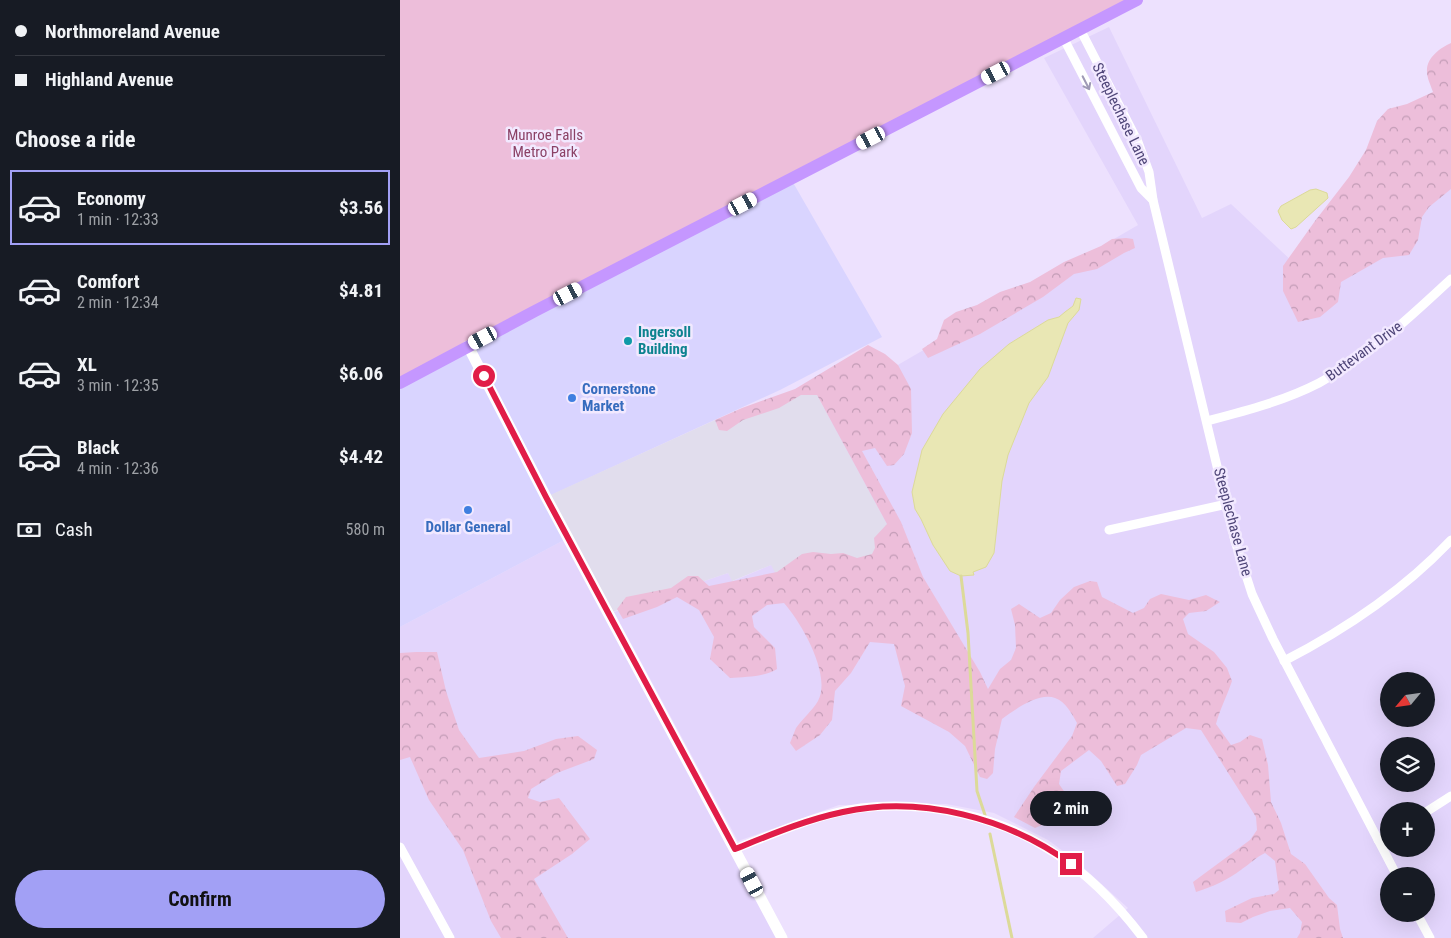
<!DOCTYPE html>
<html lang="en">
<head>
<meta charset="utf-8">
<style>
	:root { --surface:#171b24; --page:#242831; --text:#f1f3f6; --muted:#9ea1a6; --line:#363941; --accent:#a2a0f5 }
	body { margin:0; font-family:"Roboto Condensed",sans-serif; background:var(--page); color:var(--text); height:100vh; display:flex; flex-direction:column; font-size:19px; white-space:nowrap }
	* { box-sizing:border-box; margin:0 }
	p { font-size:16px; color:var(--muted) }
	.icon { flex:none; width:28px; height:28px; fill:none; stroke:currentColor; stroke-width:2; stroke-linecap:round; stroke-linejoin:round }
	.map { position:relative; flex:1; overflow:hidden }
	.sheet { display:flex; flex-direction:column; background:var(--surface); width:400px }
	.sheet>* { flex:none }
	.guide { display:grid; align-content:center; height:110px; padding:0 15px; background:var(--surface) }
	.needle { width:32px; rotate:241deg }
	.controls { position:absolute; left:980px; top:672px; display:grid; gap:10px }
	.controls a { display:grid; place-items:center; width:55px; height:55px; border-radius:50%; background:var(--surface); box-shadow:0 5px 20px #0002; font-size:25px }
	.end { position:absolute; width:22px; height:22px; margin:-11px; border:6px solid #e11d48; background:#fff; box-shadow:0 0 0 2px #fff }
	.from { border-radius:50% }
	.bubble { position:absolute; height:35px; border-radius:18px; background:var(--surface); box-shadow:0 5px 20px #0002; font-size:16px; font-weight:700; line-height:35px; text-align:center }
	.car { position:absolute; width:15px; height:30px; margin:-15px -8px; border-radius:6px; box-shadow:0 0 4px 1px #0007; background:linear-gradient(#fff 24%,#345 0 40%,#fff 0 76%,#345 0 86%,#fff 0) }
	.guide b { display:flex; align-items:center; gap:18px; height:48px; font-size:19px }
	.guide b+b { border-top:1px solid var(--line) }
	.guide i { width:12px; height:12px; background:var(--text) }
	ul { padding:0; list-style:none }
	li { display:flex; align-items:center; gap:15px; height:75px; margin:0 10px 8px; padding:0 5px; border:2px solid transparent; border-radius:0px }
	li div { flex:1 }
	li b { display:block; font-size:19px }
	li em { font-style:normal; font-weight:700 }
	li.current { border-color:var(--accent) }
	li>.icon { width:45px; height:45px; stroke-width:1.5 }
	h2 { padding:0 15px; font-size:22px; line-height:60px }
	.pay { display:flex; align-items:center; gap:12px; height:55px; padding:0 15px; font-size:19px }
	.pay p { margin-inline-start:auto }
	.button { display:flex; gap:10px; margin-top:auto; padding:10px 15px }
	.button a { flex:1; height:58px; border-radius:30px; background:var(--accent); color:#111; font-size:20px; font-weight:700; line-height:58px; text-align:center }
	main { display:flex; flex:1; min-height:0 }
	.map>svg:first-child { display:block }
	.residential { fill:#e3d5fc; fill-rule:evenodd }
	.commercial { fill:#d9d4ff }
	.industrial { fill:#e1dded }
	.green { fill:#edbeda }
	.forest { fill:url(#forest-crowns) }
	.water { fill:#e9e7b4; stroke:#dcda99 }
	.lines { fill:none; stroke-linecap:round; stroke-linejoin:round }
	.stream { stroke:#dcda99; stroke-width:3 }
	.street { stroke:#fff; stroke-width:9 }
	.secondary { stroke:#fff; stroke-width:11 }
	.primary { stroke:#c597ff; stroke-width:12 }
	.oneway { stroke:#9e99b5 }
	.route { stroke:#e11d48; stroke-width:6 }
	.culture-dot { fill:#0f9aa8; stroke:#f2e9ff; stroke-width:2 }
	.shop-dot { fill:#3f7fe0; stroke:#f2e9ff; stroke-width:2 }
	.labels { text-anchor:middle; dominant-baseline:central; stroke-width:5; stroke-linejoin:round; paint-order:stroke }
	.street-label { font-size:15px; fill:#4e4578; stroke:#f2e9ff }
	.park-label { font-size:15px; fill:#8b4165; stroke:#f2e9ff }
	.culture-label { font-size:15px; font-weight:bold; fill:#0d838f; stroke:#f2e9ff; text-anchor:start }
	.shop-label { font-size:15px; font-weight:bold; fill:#366cbe; stroke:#f2e9ff; text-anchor:start }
</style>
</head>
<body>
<main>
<section class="sheet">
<div class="guide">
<b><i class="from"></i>Northmoreland Avenue</b>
<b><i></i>Highland Avenue</b>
</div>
<h2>Choose a ride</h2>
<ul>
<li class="current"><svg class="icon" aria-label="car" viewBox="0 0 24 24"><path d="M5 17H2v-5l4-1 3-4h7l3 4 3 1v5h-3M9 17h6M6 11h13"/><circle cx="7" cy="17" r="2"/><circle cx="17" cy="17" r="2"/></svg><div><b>Economy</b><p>1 min · 12:33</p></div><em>$3.56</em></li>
<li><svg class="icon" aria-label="car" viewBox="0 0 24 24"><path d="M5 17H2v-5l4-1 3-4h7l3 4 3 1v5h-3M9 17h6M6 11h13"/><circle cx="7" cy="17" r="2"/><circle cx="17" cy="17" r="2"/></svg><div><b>Comfort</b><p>2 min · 12:34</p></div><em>$4.81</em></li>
<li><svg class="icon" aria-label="car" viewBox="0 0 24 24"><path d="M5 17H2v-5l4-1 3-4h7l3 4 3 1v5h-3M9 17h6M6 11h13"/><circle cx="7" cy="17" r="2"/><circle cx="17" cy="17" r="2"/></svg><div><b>XL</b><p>3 min · 12:35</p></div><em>$6.06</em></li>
<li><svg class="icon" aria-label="car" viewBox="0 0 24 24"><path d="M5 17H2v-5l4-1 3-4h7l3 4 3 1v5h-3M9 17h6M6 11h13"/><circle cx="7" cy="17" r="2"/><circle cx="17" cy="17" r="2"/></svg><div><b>Black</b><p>4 min · 12:36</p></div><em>$4.42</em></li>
</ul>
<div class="pay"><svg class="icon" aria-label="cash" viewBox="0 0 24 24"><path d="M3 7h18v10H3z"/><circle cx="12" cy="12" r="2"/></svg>Cash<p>580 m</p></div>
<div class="button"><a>Confirm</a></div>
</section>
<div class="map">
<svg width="1051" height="938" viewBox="0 0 1051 938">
	<defs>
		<pattern id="forest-crowns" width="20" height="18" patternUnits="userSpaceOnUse" patternTransform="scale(1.25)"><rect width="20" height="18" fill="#edbeda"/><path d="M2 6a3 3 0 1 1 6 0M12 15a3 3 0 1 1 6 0" fill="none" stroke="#c29cb6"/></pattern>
	</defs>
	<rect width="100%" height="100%" fill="#ede1fe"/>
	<g class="residential">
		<path d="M 709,27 L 802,218 L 831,204 L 895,264 L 1051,79 L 1051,938 L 693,938 L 728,908 L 675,860 L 648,840 L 594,813 L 546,804 L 439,805 L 338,841 L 214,612 L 328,573 L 333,581 L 371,565 L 424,408 L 738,225 L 644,58 ZM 989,681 L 1026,681 L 1026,719 L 989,719 ZM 989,746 L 1026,746 L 1026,784 L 989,784 ZM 989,811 L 1026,811 L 1026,849 L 989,849 ZM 989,876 L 1026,876 L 1026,914 L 989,914 Z"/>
		<polygon points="168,538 382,938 0,938 0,627"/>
	</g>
	<polygon class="commercial" points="391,179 482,337 380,390 147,497 168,538 0,627 0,383"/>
	<polygon class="industrial" points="409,385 417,395 487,524 491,547 448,570 379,580 371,565 332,581 328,573 209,613 146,497 315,420 317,425"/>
	<polygon class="green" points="0,0 737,0 0,383"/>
	<g class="forest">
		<path d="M 1051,43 L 1051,189 L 1029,207 L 1022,217 L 1018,240 L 1009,255 L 983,258 L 941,282 L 938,302 L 920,317 L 898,322 L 883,291 L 883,266 L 915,221 L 949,177 L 966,150 L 977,121 L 988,109 L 1007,104 L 1033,92 C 1031,86 1027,78 1027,72 C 1026,58 1040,48 1051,43 Z"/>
		<polygon points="726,238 733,239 735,248 724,253 697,269 674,274 643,297 580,334 528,358 522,349 537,339 544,320 556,312 577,305 600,292 630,282 664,262 701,246 712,239"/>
		<path d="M 468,345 L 485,354 L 498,365 L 511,389 L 512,433 L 504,454 L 494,465 L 487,466 L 475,448 L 462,451 L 501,522 L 523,577 L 580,672 L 588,689 L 600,669 L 611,660 L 616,648 L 615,625 L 611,609 L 619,604 L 640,618 L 651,613 L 660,600 L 674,587 L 690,581 L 697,582 L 702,597 L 733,613 L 744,608 L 750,599 L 761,594 L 789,600 L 806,595 L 820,602 L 806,611 L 789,613 L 783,619 L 788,634 L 814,652 L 827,668 L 832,681 C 827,696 820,709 816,724 L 831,745 L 840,742 L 850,735 L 862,739 L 868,765 L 871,802 L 881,823 L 891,854 L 905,864 L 929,898 L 937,905 L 940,929 L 943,938 L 897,938 L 900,933 L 902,922 L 890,908 L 870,911 L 853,917 L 841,923 L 826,922 L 825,911 L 852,898 L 874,894 L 879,890 L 875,861 L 865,853 C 856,857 850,864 842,869 C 828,880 812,887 796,892 L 793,882 L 850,840 L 857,830 L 856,817 L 801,730 L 786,728 L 741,755 L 737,765 L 725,784 L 717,786 L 701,761 L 689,750 L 661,771 L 659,784 L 670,800 L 659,810 L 651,816 L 647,823 L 635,828 L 614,817 L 634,787 L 672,736 L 677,723 C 672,714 666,702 655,698 C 639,692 614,710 602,719 L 595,749 L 593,773 L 587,779 L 580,777 L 565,746 L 549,732 L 501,706 L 505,686 L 494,644 L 470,642 L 451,673 L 435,691 L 432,720 L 420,735 L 396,751 L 390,743 C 392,738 394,733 396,728 C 402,719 412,711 418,701 C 432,675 401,622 384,603 L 367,605 L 352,616 L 354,627 L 375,648 L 377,669 C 364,677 346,677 330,678 L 310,659 L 314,637 L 299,610 L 277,597 L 257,607 L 223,619 L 217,609 L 226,597 L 271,588 L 288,576 L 298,576 L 309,586 L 377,572 L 402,554 L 413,552 L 431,554 L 443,553 L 457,558 L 472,554 L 475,548 L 474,538 L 487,524 L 417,395 L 401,395 L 379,408 L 343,420 L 327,431 L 319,430 L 315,420 L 342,408 L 395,389 Z"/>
		<polygon points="16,652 37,652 46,691 59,730 79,758 124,751 156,739 178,736 197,750 194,759 157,773 131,789 128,798 140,802 159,798 190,839 172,854 134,879 168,938 101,938 91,921 63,850 29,800 10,757 0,760 0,653"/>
	</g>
	<g class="water">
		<polygon points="916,189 927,193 928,198 896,227 891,229 882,220 878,211 881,206 910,190"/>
		<polygon points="676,298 681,299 679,310 668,323 648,377 629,403 608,455 602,481 594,553 586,567 573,572 574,575 561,576 550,571 533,545 521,519 515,509 512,492 522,450 543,414 580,369 609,344 648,320 659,317 665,312 673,306"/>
	</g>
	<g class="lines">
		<g class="stream">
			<polyline points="561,576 568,633 577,791 585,815"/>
			<polyline points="590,834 612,938"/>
		</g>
		<g class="street">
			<polyline points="681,31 738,142 749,172 753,200 835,541 852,594 873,639 997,876"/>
			<polyline points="664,39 741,188 753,200"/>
			<path d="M 807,421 C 845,411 884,401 919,383 C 969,356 1010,317 1051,279"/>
			<polyline points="709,530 827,504"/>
			<path d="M 884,661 C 946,629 1003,591 1051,540"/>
			<polyline points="1026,812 1051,796"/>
			<polyline points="978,840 989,834"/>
			<polyline points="0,847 50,938"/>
			<path d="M 335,849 C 376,833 417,814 461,808 C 525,800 599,816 653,852 C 688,874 718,905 743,938"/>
			<polyline points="1017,914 1030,938"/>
		</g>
		<polyline class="secondary" points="68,346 146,497 382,938"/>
		<polyline class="primary" points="0,383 135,311 737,0"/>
	</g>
	<defs><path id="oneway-shaft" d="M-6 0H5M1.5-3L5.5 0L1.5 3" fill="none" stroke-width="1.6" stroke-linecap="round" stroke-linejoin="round" transform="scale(1.25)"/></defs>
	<use class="oneway" href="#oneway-shaft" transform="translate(686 83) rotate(63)"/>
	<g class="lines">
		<path class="route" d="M 84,376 L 146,497 L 335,849 C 370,835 405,820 443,812 C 521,795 608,818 671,864"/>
	</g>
	<circle class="culture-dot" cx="228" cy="341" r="5"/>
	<g class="shop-dot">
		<circle cx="172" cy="398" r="5"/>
		<circle cx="68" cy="510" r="5"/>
	</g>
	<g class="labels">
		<g class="street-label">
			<text transform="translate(721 114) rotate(64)">Steeplechase Lane</text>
			<text transform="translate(964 351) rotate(-36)">Buttevant Drive</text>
			<text transform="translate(833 522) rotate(75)">Steeplechase Lane</text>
		</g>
		<g class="park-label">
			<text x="145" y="135">Munroe Falls<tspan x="145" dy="17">Metro Park</tspan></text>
		</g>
		<g class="culture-label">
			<text x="238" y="332">Ingersoll<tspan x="238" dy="17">Building</tspan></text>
		</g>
		<g class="shop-label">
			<text x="182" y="389">Cornerstone<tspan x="182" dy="17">Market</tspan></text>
			<text x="68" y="527" text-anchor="middle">Dollar General</text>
		</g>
	</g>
</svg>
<div class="controls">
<a><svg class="needle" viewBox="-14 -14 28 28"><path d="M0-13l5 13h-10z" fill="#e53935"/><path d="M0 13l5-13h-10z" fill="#9ea1a6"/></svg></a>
<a><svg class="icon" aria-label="layers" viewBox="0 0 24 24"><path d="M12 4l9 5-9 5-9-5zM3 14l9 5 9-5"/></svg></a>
<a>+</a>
<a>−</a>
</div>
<i class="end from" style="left:84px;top:376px"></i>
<i class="end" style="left:671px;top:864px"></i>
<div class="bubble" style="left:630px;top:791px;width:82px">2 min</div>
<i class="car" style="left:596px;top:73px;rotate:243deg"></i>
<i class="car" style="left:471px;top:138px;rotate:243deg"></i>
<i class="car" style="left:343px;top:204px;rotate:62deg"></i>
<i class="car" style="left:168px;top:294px;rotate:63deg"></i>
<i class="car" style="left:83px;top:338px;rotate:242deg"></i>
<i class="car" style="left:352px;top:882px;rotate:332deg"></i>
</div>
</main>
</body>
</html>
